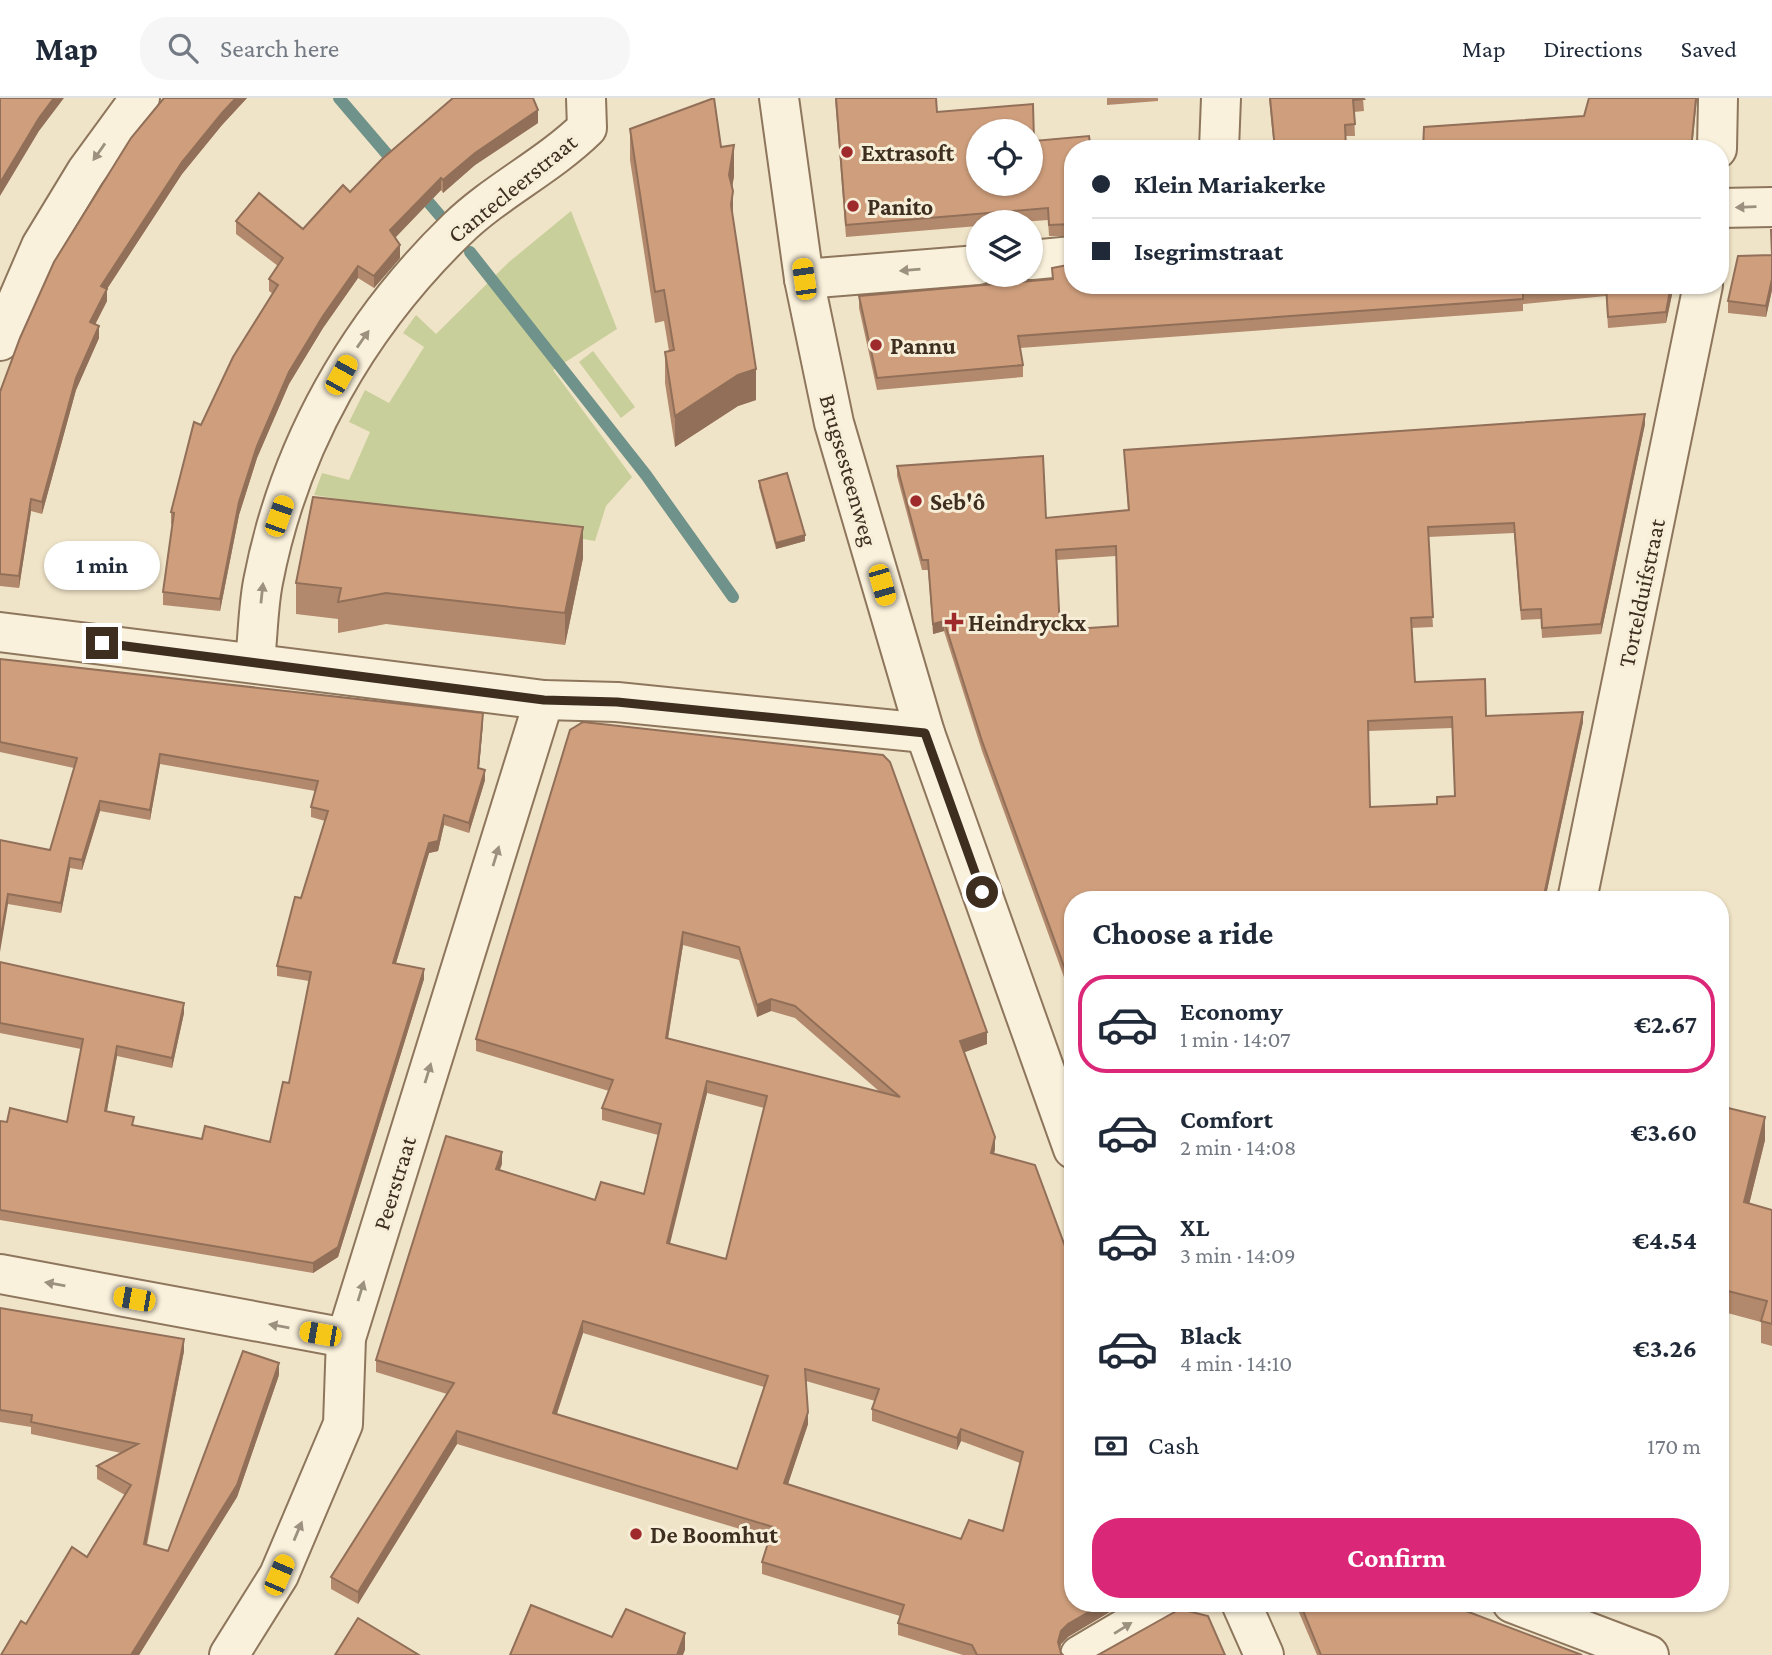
<!DOCTYPE html>
<html lang="en">
<head>
<meta charset="utf-8">
<style>
	:root { --surface:#fff; --page:#f6f6f7; --text:#1f2937; --muted:#747a83; --line:#e0e1e3; --accent:#db2777 }
	body { margin:0; font-family:"Crimson Pro",serif; background:var(--page); color:var(--text); height:100vh; display:flex; flex-direction:column; font-size:26px; white-space:nowrap }
	* { box-sizing:border-box; margin:0 }
	p { font-size:23px; color:var(--muted) }
	.icon { flex:none; width:38px; height:38px; fill:none; stroke:currentColor; stroke-width:2; stroke-linecap:round; stroke-linejoin:round }
	.map { position:relative; flex:1; overflow:hidden }
	.details { position:absolute; left:1064px; top:793px; width:665px; height:721px; display:flex; flex-direction:column; background:var(--surface); border-radius:28px; box-shadow:0 2px 5px #0004 }
	.details>* { flex:none }
	.banner { position:absolute; left:1064px; top:42px; width:665px; height:154px; border-radius:28px; box-shadow:0 2px 5px #0004; display:grid; align-content:center; height:154px; padding:0 28px; background:var(--surface) }
	.controls { position:absolute; left:966px; top:21px; display:grid; gap:14px }
	.controls a { display:grid; place-items:center; width:77px; height:77px; border-radius:50%; background:var(--surface); box-shadow:0 2px 5px #0004; font-size:35px }
	.end { position:absolute; width:32px; height:32px; margin:-16px; border:9px solid #3d2e20; background:#fff; box-shadow:0 0 0 4px #fff }
	.from { border-radius:50% }
	.bubble { position:absolute; height:49px; border-radius:24px; background:var(--surface); box-shadow:0 2px 5px #0004; font-size:23px; font-weight:700; line-height:49px; text-align:center }
	.car { position:absolute; width:21px; height:42px; margin:-21px -10px; border-radius:9px; box-shadow:0 0 5px 2px #0007; background:linear-gradient(#f5c518 24%,#345 0 40%,#f5c518 0 76%,#345 0 86%,#f5c518 0) }
	.banner b { display:flex; align-items:center; gap:24px; height:66px; font-size:26px }
	.banner b+b { border-top:2px solid var(--line) }
	.banner i { width:18px; height:18px; background:var(--text) }
	ul { padding:0; list-style:none }
	li { display:flex; align-items:center; gap:21px; height:98px; margin:0 14px 10px; padding:0 14px; border:4px solid transparent; border-radius:28px }
	li div { flex:1 }
	li b { display:block; font-size:26px }
	li em { font-style:normal; font-weight:700 }
	li.current { border-color:var(--accent) }
	li>.icon { width:63px; height:63px; stroke-width:1.5 }
	h2 { padding:0 28px; font-size:32px; line-height:84px }
	.pay { display:flex; align-items:center; gap:18px; height:77px; padding:0 28px; font-size:26px }
	.pay p { margin-inline-start:auto }
	.action { display:flex; gap:14px; margin-top:auto; padding:14px 28px }
	.action a { flex:1; height:80px; border-radius:28px; background:var(--accent); color:#fff; font-size:28px; font-weight:700; line-height:80px; text-align:center }
	header { display:flex; align-items:center; gap:42px; box-sizing:border-box; height:98px; padding:0 35px; background:var(--surface); border-bottom:2px solid var(--line) }
	header strong { font-size:33px }
	nav { display:flex; gap:38px; margin-inline-start:auto; font-size:24px }
	.search { width:490px; height:63px; background:var(--page); display:flex; align-items:center; gap:18px; box-sizing:border-box; padding:0 24px; border-radius:28px; color:var(--muted); font-size:26px }
	.map>svg:first-child { display:block }
	.green { fill:#c9cf9b }
	.lines { fill:none; stroke-linecap:round; stroke-linejoin:round }
	.stream { stroke:#6f938a; stroke-width:12 }
	.minor-casing { stroke:#8d765c; stroke-width:42 }
	.tertiary-casing { stroke:#8d765c; stroke-width:42 }
	.minor { stroke:#faf1dc; stroke-width:38 }
	.tertiary { stroke:#faf1dc; stroke-width:38 }
	.wall { fill:#b2896c; fill-rule:evenodd }
	.shaded-wall { fill:#916f58 }
	.building { fill:#cf9f7d; stroke:#916f58; stroke-width:2; fill-rule:evenodd }
	.oneway { fill:#9c907e }
	.route { stroke:#3d2e20; stroke-width:9 }
	.poi-dot { fill:#9e2a2b; stroke:#f7eed8; stroke-width:2.5 }
	.labels { text-anchor:middle; dominant-baseline:central; stroke-width:6; stroke-linejoin:round; paint-order:stroke }
	.poi-label { font-size:24px; font-weight:bold; fill:#3d2e20; stroke:#f7eed8; text-anchor:start }
	.street-label { font-size:24px; fill:#3d2e20; stroke:#f7eed8 }
</style>
</head>
<body>
<header>
<strong>Map</strong>
<div class="search"><svg class="icon" aria-label="search" viewBox="0 0 24 24"><circle cx="10" cy="10" r="6"/><path d="M15 15l6 6"/></svg>Search here</div>
<nav><a>Map</a><a>Directions</a><a>Saved</a></nav>
</header>
<div class="map">
<svg width="1772" height="1557" viewBox="0 0 1772 1557">
	<rect width="100%" height="100%" fill="#f0e4c8"/>
	<g class="green">
		<polygon points="571,113 617,231 553,272 632,379 606,408 595,443 314,397 322,375 349,382 370,334 349,324 365,292 389,305 424,249 403,235 416,217 436,236 509,164"/>
		<polygon points="593,253 635,309 621,320 579,264"/>
	</g>
	<g class="lines">
		<g class="stream">
			<polyline points="339,0 398,69"/>
			<polyline points="419,93 442,120"/>
			<polyline points="470,154 646,377 733,499"/>
		</g>
		<defs>
			<g id="minor">
				<polyline points="1219,51 1221,0"/>
				<polyline points="1717,51 1718,0"/>
				<polyline points="1720,110 1772,109"/>
				<polyline points="1031,162 1073,158"/>
				<polyline points="804,181 978,167"/>
				<polyline points="0,243 41,148 86,74 140,0"/>
				<polyline points="0,534 544,602 617,604 925,635"/>
				<path d="M 255,563 C 258,537 258,510 263,484 C 289,348 358,227 457,131 C 496,93 547,69 587,30 L 586,0"/>
				<polyline points="1577,802 1703,187"/>
				<polyline points="0,1176 346,1240"/>
				<polyline points="1512,1505 1649,1557"/>
				<polyline points="229,1557 279,1477 343,1326 346,1240 544,602"/>
				<polyline points="1080,1557 1168,1505"/>
			</g>
			<g id="tertiary">
				<polyline points="779,0 804,181 834,325 925,635 1073,1051"/>
				<polyline points="1241,1505 1264,1557"/>
			</g>
		</defs>
		<use href="#minor" class="minor-casing"/>
		<use href="#tertiary" class="tertiary-casing"/>
		<use href="#minor" class="minor"/>
		<use href="#tertiary" class="tertiary"/>
	</g>
	<g class="wall">
		<polygon points="164,0 247,0 222,27 182,76 107,191 107,203 95,227 99,240 76,292 42,416 31,413 19,490 0,488 0,294"/>
		<polygon points="835,0 936,0 937,14 1034,43 1073,51 1073,138 1049,138 1048,122 1021,124 978,124 978,128 846,139"/>
		<polygon points="1107,0 1158,0 1158,3 1107,7"/>
		<polygon points="1269,0 1363,0 1364,13 1354,14 1355,38 1345,38 1346,51 1274,51"/>
		<polygon points="538,25 475,67 443,95 441,92 395,140 400,160 374,190 358,180 323,230 289,286 257,360 239,417 220,513 163,507 163,494 173,427 171,426 171,414 201,327 273,196 269,193 269,181 278,168 236,136 236,123 303,131 350,94"/>
		<polygon points="630,31 734,78 732,89 733,122 756,302 738,308 675,349 665,285 665,254 669,253 664,223 655,225 630,62"/>
		<polygon points="1771,157 1772,192 1766,219 1728,215 1728,203"/>
		<polygon points="1052,170 1073,187 1674,187 1666,225 1608,230 1606,198 1523,206 1523,213 1020,250 1023,267 1023,279 877,292 859,210 859,198 1052,181"/>
		<path d="M 1645,326 L 1601,536 L 1542,540 L 1541,521 L 1521,522 L 1514,435 L 1428,439 L 1433,529 L 1411,530 L 1415,584 L 1486,618 L 1583,624 L 1545,802 L 1073,802 L 1073,904 L 982,653 L 944,533 L 933,536 L 928,472 L 922,472 L 897,378 L 897,368 L 1046,420 L 1128,412 L 1124,352 ZM 1116,458 L 1118,528 L 1060,532 L 1056,462 ZM 1452,630 L 1455,698 L 1437,706 L 1370,709 L 1368,633 Z"/>
		<polygon points="759,383 805,443 776,451 759,389"/>
		<polygon points="583,460 565,547 386,526 338,535 338,521 296,516 296,485"/>
		<polygon points="0,561 483,625 479,670 485,682 469,735 444,727 438,753 429,755 396,865 424,881 338,1159 313,1175 0,1122 0,1023 7,1024 67,1024 81,951 0,935 0,864 184,915 172,970 117,958 107,1013 134,1028 202,1041 270,1044 289,985 309,883 277,878 277,868 301,800 325,723 311,719 311,709 315,693 160,666 150,722 100,713 82,772 70,770 61,815 8,806 0,742 50,752 74,670 0,654"/>
		<path d="M 570,632 L 987,946 L 964,954 L 995,1051 L 994,1056 L 1068,1539 L 1061,1546 L 1060,1551 L 1063,1557 L 963,1557 L 898,1537 L 898,1525 L 900,1518 L 762,1476 L 762,1464 L 770,1440 L 457,1346 L 358,1506 L 331,1491 L 331,1479 L 447,1296 L 376,1274 L 376,1262 L 502,1066 L 499,1072 L 595,1102 L 644,1096 L 658,1037 L 602,1022 L 602,1010 L 609,993 L 476,953 L 476,941 ZM 683,847 L 739,862 L 757,919 L 771,913 L 795,920 L 880,994 L 668,941 ZM 707,995 L 764,1010 L 726,1161 L 669,1146 ZM 583,1235 L 764,1289 L 737,1371 L 557,1316 ZM 806,1283 L 875,1303 L 872,1311 L 872,1323 L 957,1352 L 961,1343 L 1020,1365 L 1003,1433 L 961,1441 L 788,1386 L 808,1326 Z"/>
		<polygon points="1720,1008 1765,1042 1749,1106 1772,1112 1772,1248 1761,1245 1761,1224 1720,1213"/>
		<polygon points="0,1210 184,1253 147,1447 168,1453 279,1277 237,1399 139,1557 1,1557 26,1526 87,1459 125,1397 97,1381 97,1368 121,1355 31,1336 31,1329 0,1324"/>
		<polygon points="1295,1505 1445,1505 1582,1557 1317,1557"/>
	</g>
	<g class="shaded-wall">
		<polygon points="54,0 64,0 39,33 0,98 0,85 39,20"/>
		<polygon points="236,0 247,0 222,27 182,76 101,200 101,188 182,64 222,15"/>
		<polygon points="1696,0 1697,0 1692,51 1691,51"/>
		<polygon points="538,12 538,25 475,67 443,95 443,82 475,55"/>
		<polygon points="734,47 734,78 729,108 729,77"/>
		<polygon points="441,80 441,92 390,145 390,132"/>
		<polygon points="733,93 733,124 731,107"/>
		<polygon points="400,147 400,160 374,190 374,178"/>
		<polygon points="358,168 358,180 323,230 289,286 257,360 239,417 220,513 220,501 239,404 257,348 289,274 323,218"/>
		<polygon points="1772,181 1772,192 1766,219 1766,208"/>
		<polygon points="1671,187 1674,187 1666,225 1666,214"/>
		<polygon points="107,191 107,203 90,236 90,224"/>
		<polygon points="99,228 99,240 76,292 42,416 42,404 76,280"/>
		<polygon points="756,271 756,302 738,308 675,349 675,318 738,277"/>
		<polygon points="1645,316 1645,326 1601,536 1601,526"/>
		<polygon points="31,401 31,413 19,490 19,478"/>
		<polygon points="583,429 583,460 565,547 565,515"/>
		<polygon points="805,437 805,443 776,451 776,445"/>
		<polygon points="944,523 944,533 933,536 933,526"/>
		<polygon points="1583,614 1583,624 1545,802 1543,802"/>
		<polygon points="483,615 483,625 478,680 478,670"/>
		<polygon points="160,656 160,666 150,722 150,712"/>
		<polygon points="485,672 485,682 469,735 469,725"/>
		<polygon points="100,703 100,713 82,772 82,762"/>
		<polygon points="444,717 444,727 438,753 429,755 393,875 393,865 429,745"/>
		<polygon points="70,760 70,770 61,815 61,805"/>
		<polygon points="8,796 8,806 0,854 0,844"/>
		<polygon points="683,834 683,847 666,952 666,940"/>
		<polygon points="424,871 424,881 338,1159 313,1175 313,1165"/>
		<polygon points="771,901 771,913 757,919 757,907"/>
		<polygon points="184,905 184,915 172,970 172,960"/>
		<polygon points="987,934 987,946 960,956 960,943"/>
		<polygon points="117,948 117,958 105,1023 105,1013"/>
		<polygon points="707,983 707,995 667,1158 667,1145"/>
		<polygon points="1765,1019 1765,1042 1744,1127 1744,1104"/>
		<polygon points="995,1039 995,1051 991,1067 991,1055"/>
		<polygon points="502,1054 502,1066 496,1083 496,1071"/>
		<polygon points="583,1223 583,1235 553,1327 553,1315"/>
		<polygon points="184,1241 184,1253 144,1458 144,1446"/>
		<polygon points="279,1265 279,1277 237,1399 139,1557 131,1557"/>
		<polygon points="808,1314 808,1326 784,1398 784,1385"/>
		<polygon points="961,1331 961,1343 957,1352 957,1340"/>
		<polygon points="457,1333 457,1346 358,1506 358,1494"/>
		<polygon points="1104,1505 1125,1505 1068,1539 1061,1546 1058,1557 1058,1544 1061,1533 1068,1526"/>
		<polygon points="685,1535 685,1552 683,1557 677,1557"/>
	</g>
	<g class="building">
		<polygon points="0,0 54,0 39,20 0,85"/>
		<polygon points="164,0 236,0 222,15 182,64 101,188 107,191 90,224 99,228 76,280 42,404 31,401 19,478 0,476 0,294 20,240 54,164 131,40"/>
		<polygon points="453,0 533,0 538,12 475,55 443,82 441,80 390,132 400,147 374,178 358,168 323,218 289,274 257,348 239,404 220,501 163,494 174,415 171,414 194,324 201,327 233,259 278,187 269,181 283,160 236,123 259,95 303,131 343,87 350,94 382,61"/>
		<polygon points="714,0 721,49 734,47 729,77 733,93 731,107 756,271 738,277 675,318 665,254 674,252 664,192 655,194 630,31"/>
		<path d="M 836,0 L 936,0 L 937,14 L 1033,6 L 1034,43 L 1089,38 L 1091,51 L 1073,51 L 1073,126 L 1049,127 L 1048,110 L 846,127 ZM 978,33 L 1031,33 L 1031,86 L 978,86 Z"/>
		<polygon points="1270,0 1363,0 1364,1 1353,2 1355,26 1345,27 1346,51 1275,51"/>
		<polygon points="1589,0 1696,0 1691,51 1423,51 1424,29 1584,18"/>
		<polygon points="1771,132 1772,132 1772,181 1766,208 1728,203 1738,158 1772,157"/>
		<polygon points="1073,166 1073,187 1597,187 1523,195 1523,201 1018,238 1023,267 877,280 859,198 1053,181 1052,170"/>
		<polygon points="1606,187 1671,187 1666,214 1608,219"/>
		<path d="M 1645,316 L 1601,526 L 1542,530 L 1541,511 L 1521,512 L 1514,425 L 1428,429 L 1433,519 L 1411,520 L 1415,584 L 1485,581 L 1486,618 L 1583,614 L 1543,802 L 1073,802 L 1073,893 L 982,643 L 944,523 L 933,526 L 928,462 L 922,462 L 897,368 L 1043,358 L 1046,420 L 1129,412 L 1124,352 ZM 1116,448 L 1118,528 L 1060,532 L 1056,452 ZM 1452,619 L 1455,698 L 1437,699 L 1437,706 L 1370,709 L 1368,623 Z"/>
		<polygon points="787,375 805,437 776,445 759,383"/>
		<polygon points="313,399 583,429 565,515 386,495 338,504 341,490 296,485"/>
		<polygon points="0,561 483,615 478,670 485,672 469,725 444,717 438,743 429,745 393,865 424,871 338,1149 313,1165 0,1112 0,1023 7,1024 10,1010 67,1024 83,941 0,925 0,864 184,905 172,960 117,948 105,1013 134,1019 132,1027 202,1041 205,1028 270,1044 283,984 289,985 311,874 277,868 295,799 301,800 328,713 311,709 318,683 160,656 150,712 100,703 82,762 70,760 61,805 8,796 0,844 0,742 50,752 77,660 0,644"/>
		<path d="M 583,624 L 883,657 L 890,664 L 987,934 L 960,943 L 995,1039 L 991,1055 L 1035,1067 L 1073,1170 L 1073,1505 L 1104,1505 L 1068,1526 L 1061,1533 L 1058,1544 L 1061,1555 L 1063,1557 L 977,1557 L 972,1547 L 898,1525 L 904,1507 L 762,1464 L 773,1429 L 457,1333 L 358,1494 L 331,1479 L 454,1285 L 376,1262 L 446,1038 L 502,1054 L 496,1071 L 595,1102 L 601,1084 L 644,1096 L 661,1026 L 602,1010 L 613,982 L 476,941 L 570,632 ZM 683,834 L 739,849 L 757,907 L 771,901 L 795,908 L 900,999 L 666,940 ZM 707,983 L 767,998 L 726,1161 L 667,1145 ZM 583,1223 L 768,1278 L 737,1371 L 553,1315 ZM 805,1271 L 879,1291 L 872,1311 L 957,1340 L 961,1331 L 1023,1354 L 1003,1433 L 969,1422 L 961,1441 L 784,1385 L 808,1314 Z"/>
		<polygon points="1720,1008 1765,1019 1744,1104 1772,1112 1772,1226 1761,1223 1767,1203 1720,1191"/>
		<polygon points="0,1210 184,1241 144,1446 168,1453 243,1253 279,1265 237,1387 131,1557 1,1557 21,1523 26,1526 72,1449 87,1459 131,1387 97,1368 138,1346 31,1324 32,1317 0,1312"/>
		<polygon points="1300,1505 1445,1505 1582,1557 1321,1557"/>
		<polygon points="531,1507 612,1539 626,1511 685,1535 677,1557 510,1557"/>
		<polygon points="1180,1511 1208,1518 1225,1557 1098,1557"/>
		<polygon points="358,1520 419,1557 335,1557"/>
	</g>
	<defs><path id="oneway-solid" d="M-6-.8H1V-3.2L6.5 0L1 3.2V.8H-6Z" transform="scale(1.75)"/></defs>
	<g class="oneway">
		<use href="#oneway-solid" transform="translate(99 54) rotate(125)"/>
		<use href="#oneway-solid" transform="translate(1746 109) rotate(178)"/>
		<use href="#oneway-solid" transform="translate(910 172) rotate(175)"/>
		<use href="#oneway-solid" transform="translate(363 241) rotate(-55)"/>
		<use href="#oneway-solid" transform="translate(262 495) rotate(-84)"/>
		<use href="#oneway-solid" transform="translate(496 758) rotate(-73)"/>
		<use href="#oneway-solid" transform="translate(428 975) rotate(-73)"/>
		<use href="#oneway-solid" transform="translate(55 1186) rotate(-170)"/>
		<use href="#oneway-solid" transform="translate(361 1193) rotate(-73)"/>
		<use href="#oneway-solid" transform="translate(279 1228) rotate(-170)"/>
		<use href="#oneway-solid" transform="translate(298 1433) rotate(-67)"/>
		<use href="#oneway-solid" transform="translate(1123 1530) rotate(-32)"/>
	</g>
	<g class="lines">
		<polyline class="route" points="102,545 544,602 617,604 925,635 982,794"/>
	</g>
	<g class="poi-dot">
		<circle cx="847" cy="54" r="7"/>
		<circle cx="853" cy="108" r="7"/>
		<circle cx="876" cy="247" r="7"/>
		<circle cx="916" cy="403" r="7"/>
		<path d="M950.5 513.5h7v7h7v7h-7v7h-7v-7h-7v-7h7z"/>
		<circle cx="636" cy="1436" r="7"/>
	</g>
	<g class="labels">
		<g class="poi-label">
			<text x="861" y="54">Extrasoft</text>
			<text x="867" y="108">Panito</text>
			<text x="890" y="247">Pannu</text>
			<text x="930" y="403">Seb'ô</text>
			<text x="968" y="524">Heindryckx</text>
			<text x="650" y="1436">De Boomhut</text>
		</g>
		<g class="street-label">
			<text transform="translate(512 90) rotate(-39)">Cantecleerstraat</text>
			<text transform="translate(849 372) rotate(74)">Brugsesteenweg</text>
			<text transform="translate(1641 495) rotate(-78)">Tortelduifstraat</text>
			<text transform="translate(394 1085) rotate(-73)">Peerstraat</text>
		</g>
	</g>
</svg>
<div class="controls">
<a><svg class="icon" aria-label="locate" viewBox="0 0 24 24"><circle cx="12" cy="12" r="6"/><path d="M12 2v4M12 18v4M2 12h4M18 12h4"/></svg></a>
<a><svg class="icon" aria-label="layers" viewBox="0 0 24 24"><path d="M12 4l9 5-9 5-9-5zM3 14l9 5 9-5"/></svg></a>
</div>
<i class="end from" style="left:982px;top:794px"></i>
<i class="end" style="left:102px;top:545px"></i>
<div class="bubble" style="left:44px;top:443px;width:116px">1 min</div>
<i class="car" style="left:804px;top:181px;rotate:352deg"></i>
<i class="car" style="left:341px;top:277px;rotate:29deg"></i>
<i class="car" style="left:279px;top:418px;rotate:19deg"></i>
<i class="car" style="left:882px;top:487px;rotate:164deg"></i>
<i class="car" style="left:134px;top:1201px;rotate:280deg"></i>
<i class="car" style="left:320px;top:1236px;rotate:280deg"></i>
<i class="car" style="left:279px;top:1477px;rotate:23deg"></i>
<div class="banner">
<b><i class="from"></i>Klein Mariakerke</b>
<b><i></i>Isegrimstraat</b>
</div>
<section class="details">
<h2>Choose a ride</h2>
<ul>
<li class="current"><svg class="icon" aria-label="car" viewBox="0 0 24 24"><path d="M5 17H2v-5l4-1 3-4h7l3 4 3 1v5h-3M9 17h6M6 11h13"/><circle cx="7" cy="17" r="2"/><circle cx="17" cy="17" r="2"/></svg><div><b>Economy</b><p>1 min · 14:07</p></div><em>€2.67</em></li>
<li><svg class="icon" aria-label="car" viewBox="0 0 24 24"><path d="M5 17H2v-5l4-1 3-4h7l3 4 3 1v5h-3M9 17h6M6 11h13"/><circle cx="7" cy="17" r="2"/><circle cx="17" cy="17" r="2"/></svg><div><b>Comfort</b><p>2 min · 14:08</p></div><em>€3.60</em></li>
<li><svg class="icon" aria-label="car" viewBox="0 0 24 24"><path d="M5 17H2v-5l4-1 3-4h7l3 4 3 1v5h-3M9 17h6M6 11h13"/><circle cx="7" cy="17" r="2"/><circle cx="17" cy="17" r="2"/></svg><div><b>XL</b><p>3 min · 14:09</p></div><em>€4.54</em></li>
<li><svg class="icon" aria-label="car" viewBox="0 0 24 24"><path d="M5 17H2v-5l4-1 3-4h7l3 4 3 1v5h-3M9 17h6M6 11h13"/><circle cx="7" cy="17" r="2"/><circle cx="17" cy="17" r="2"/></svg><div><b>Black</b><p>4 min · 14:10</p></div><em>€3.26</em></li>
</ul>
<div class="pay"><svg class="icon" aria-label="cash" viewBox="0 0 24 24"><path d="M3 7h18v10H3z"/><circle cx="12" cy="12" r="2"/></svg>Cash<p>170 m</p></div>
<div class="action"><a>Confirm</a></div>
</section>
</div>
</body>
</html>
